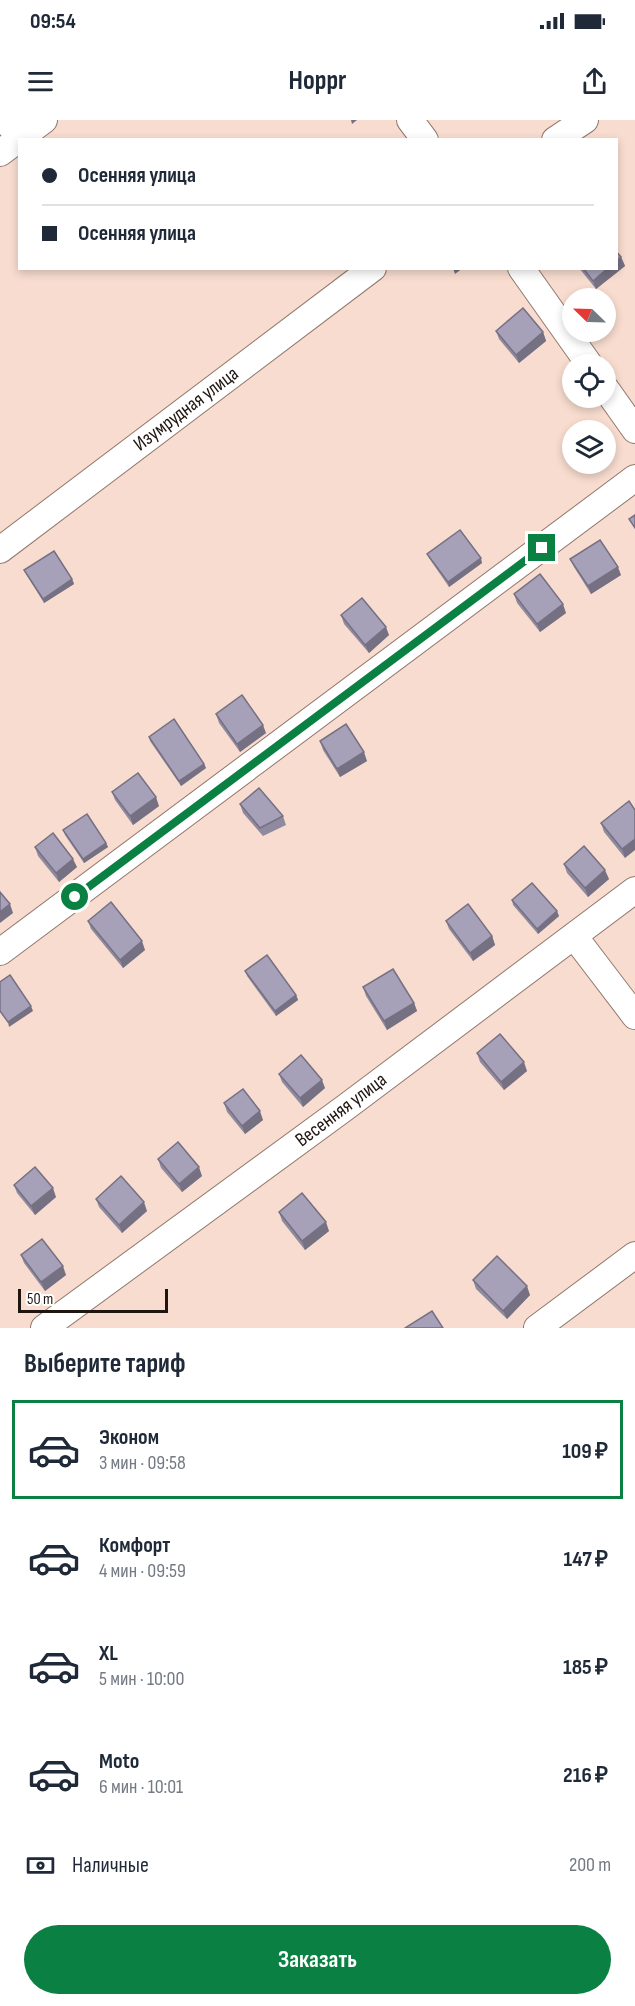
<!DOCTYPE html>
<html lang="ru">
<head>
<meta charset="utf-8">
<style>
	:root { --surface:#fff; --page:#f6f6f7; --text:#1f2937; --muted:#747a83; --line:#e0e1e3; --accent:#0b8043 }
	body { margin:0; font-family:"Sofia Sans Condensed",sans-serif; background:var(--page); color:var(--text); height:100vh; display:flex; flex-direction:column; font-size:22px; white-space:nowrap }
	* { box-sizing:border-box; margin:0 }
	p { font-size:20px; color:var(--muted) }
	.icon { flex:none; width:33px; height:33px; fill:none; stroke:currentColor; stroke-width:2; stroke-linecap:round; stroke-linejoin:round }
	.map { position:relative; height:1208px; overflow:hidden }
	.drawer { display:flex; flex-direction:column; background:var(--surface); flex:1 }
	.drawer>* { flex:none }
	.banner { position:absolute; left:18px; top:18px; width:600px; height:132px; border-radius:0px; box-shadow:0 3px 9px #0003; display:grid; align-content:center; height:132px; padding:0 24px; background:var(--surface) }
	.needle { width:39px; rotate:293deg }
	.tools { position:absolute; left:562px; top:168px; display:grid; gap:12px }
	.tools a { display:grid; place-items:center; width:54px; height:54px; border-radius:50%; background:var(--surface); box-shadow:0 3px 9px #0003; font-size:30px }
	.scale { position:absolute; left:18px; bottom:15px; width:150px; box-sizing:border-box; padding-left:6px; border:3px solid #1f1611; border-top:0; font-size:16px; line-height:21px; white-space:nowrap; color:#1f1611; -webkit-text-stroke:4px #fff; paint-order:stroke }
	.end { position:absolute; width:27px; height:27px; margin:-14px; border:8px solid #0b8043; background:#fff; box-shadow:0 0 0 3px #fff }
	.from { border-radius:50% }
	.banner b { display:flex; align-items:center; gap:21px; height:57px; font-size:22px }
	.banner b+b { border-top:2px solid var(--line) }
	.banner i { width:15px; height:15px; background:var(--text) }
	ul { padding:0; list-style:none }
	li { display:flex; align-items:center; gap:18px; height:99px; margin:0 12px 9px; padding:0 12px; border:3px solid transparent; border-radius:0px }
	li div { flex:1 }
	li b { display:block; font-size:22px }
	li em { font-style:normal; font-weight:700 }
	li.current { border-color:var(--accent) }
	li>.icon { width:54px; height:54px; stroke-width:1.5 }
	h2 { padding:0 24px; font-size:27px; line-height:72px }
	.pay { display:flex; align-items:center; gap:15px; height:66px; padding:0 24px; font-size:22px }
	.pay p { margin-inline-start:auto }
	.cta { display:flex; gap:12px; margin-top:auto; padding:12px 24px }
	.cta a { flex:1; height:69px; border-radius:36px; background:var(--accent); color:#fff; font-size:24px; font-weight:700; line-height:69px; text-align:center }
	.status { display:flex; justify-content:space-between; align-items:center; height:42px; padding:0 30px; background:var(--surface); direction:ltr }
	.status svg { height:16px; fill:currentColor }
	header { display:flex; justify-content:space-between; align-items:center; height:78px; padding:0 24px; background:var(--surface); font-size:27px; font-weight:700 }
	.map>svg:first-child { display:block }
	.lines { fill:none; stroke-linecap:round; stroke-linejoin:round }
	.minor-casing { stroke:#91786c; stroke-width:28 }
	.minor { stroke:#fff; stroke-width:26 }
	.wall { fill:#908a9f }
	.shaded-wall { fill:#757082 }
	.building { fill:#a7a0b9; stroke:#757082; stroke-width:1.5 }
	.route { stroke:#0b8043; stroke-width:8 }
	.labels { text-anchor:middle; dominant-baseline:central; stroke-width:5; stroke-linejoin:round; paint-order:stroke }
	.street-label { font-size:20px; fill:#1f1611; stroke:#fff }
</style>
</head>
<body>
<div class="status"><b>09:54</b><svg viewBox="0 0 49 12"><path d="M0 12V9h3v3zM5 12V6h3v6zM10 12V3h3v9zM15 12V0h3v12zM26 1h20v11H26zM47 4h2v5h-2z"/></svg></div>
<header><svg class="icon" aria-label="menu" viewBox="0 0 24 24"><path d="M4 6h16M4 12h16M4 18h16"/></svg>Hoppr<svg class="icon" aria-label="share" viewBox="0 0 24 24"><path d="M12 15V3M7 8l5-5 5 5M5 13v7h14v-7"/></svg></header>
<div class="map">
<svg width="635" height="1208" viewBox="0 0 635 1208">
	<rect width="100%" height="100%" fill="#f8dccf"/>
	<g class="lines">
		<defs>
			<g id="minor">
				<polyline points="5,0 21,18"/>
				<polyline points="410,0 425,20"/>
				<polyline points="555,20 585,0"/>
				<polyline points="0,33 44,0"/>
				<polyline points="521,148 589,244"/>
				<polyline points="606,269 635,310"/>
				<polyline points="0,430 373,148"/>
				<polyline points="574,816 635,896"/>
				<polyline points="0,832 635,358"/>
				<polyline points="44,1208 346,987 635,770"/>
				<polyline points="537,1208 635,1135"/>
			</g>
		</defs>
		<use href="#minor" class="minor-casing"/>
		<use href="#minor" class="minor"/>
	</g>
	<g class="wall">
		<polygon points="621,137 625,146 596,169 579,148 616,148"/>
		<polygon points="496,211 543,212 546,221 519,243 499,219"/>
		<polygon points="427,434 482,443 449,467 429,438"/>
		<polygon points="570,439 621,455 591,474 574,447"/>
		<polygon points="24,450 72,459 74,464 44,483 26,454"/>
		<polygon points="514,474 566,493 540,512 517,483"/>
		<polygon points="341,495 389,515 369,533 344,504"/>
		<polygon points="216,594 266,613 240,632 219,603"/>
		<polygon points="149,617 204,644 206,648 181,666 150,621"/>
		<polygon points="320,621 367,641 340,657 323,630"/>
		<polygon points="112,672 159,686 133,705 115,680"/>
		<polygon points="629,681 625,738 604,712 601,703"/>
		<polygon points="240,684 283,696 286,705 263,716 243,693"/>
		<polygon points="63,710 106,723 108,727 84,743 65,715"/>
		<polygon points="35,727 77,747 59,762 38,736"/>
		<polygon points="564,744 609,759 588,777 567,753"/>
		<polygon points="512,780 559,796 538,814 513,785"/>
		<polygon points="88,801 145,830 123,848 91,809"/>
		<polygon points="446,801 492,816 495,825 473,841 449,809"/>
		<polygon points="245,851 296,875 298,880 276,896 247,856"/>
		<polygon points="363,867 414,883 417,891 387,910 366,876"/>
		<polygon points="477,933 527,951 504,970 480,942"/>
		<polygon points="279,954 325,968 303,987 282,962"/>
		<polygon points="224,983 263,1000 245,1014 227,992"/>
		<polygon points="158,1039 202,1056 182,1072 161,1048"/>
		<polygon points="14,1065 56,1077 35,1095 17,1073"/>
		<polygon points="96,1079 147,1091 122,1113 99,1087"/>
		<polygon points="279,1092 329,1111 305,1130 282,1101"/>
		<polygon points="21,1135 66,1155 45,1171 24,1143"/>
		<polygon points="473,1160 530,1175 507,1199 476,1169"/>
	</g>
	<g class="shaded-wall">
		<polygon points="351,0 357,0 352,4"/>
		<polygon points="621,137 625,146 596,169 593,161 608,148 616,148 616,141"/>
		<polygon points="453,148 463,148 455,154"/>
		<polygon points="543,212 546,221 519,243 516,235"/>
		<polygon points="481,438 482,443 449,467 448,462"/>
		<polygon points="618,447 621,455 591,474 588,466"/>
		<polygon points="72,459 74,464 44,483 43,479"/>
		<polygon points="563,484 566,493 540,512 537,504"/>
		<polygon points="386,507 389,515 369,533 365,525"/>
		<polygon points="263,605 266,613 240,632 237,624"/>
		<polygon points="364,632 367,641 340,657 337,649"/>
		<polygon points="204,644 206,648 181,666 179,661"/>
		<polygon points="156,677 159,686 133,705 130,696"/>
		<polygon points="635,719 635,730 625,738 622,729"/>
		<polygon points="106,723 108,727 84,743 83,739"/>
		<polygon points="73,739 77,747 59,762 56,753"/>
		<polygon points="605,750 609,759 588,777 585,768"/>
		<polygon points="10,784 13,793 0,803 0,792"/>
		<polygon points="557,791 559,796 538,814 537,809"/>
		<polygon points="492,816 495,825 473,841 470,833"/>
		<polygon points="142,821 145,830 123,848 120,840"/>
		<polygon points="296,875 298,880 276,896 275,891"/>
		<polygon points="414,883 417,891 387,910 384,901"/>
		<polygon points="31,886 33,891 9,907 8,902"/>
		<polygon points="524,942 527,951 504,970 501,962"/>
		<polygon points="322,960 325,968 303,987 300,978"/>
		<polygon points="260,991 263,1000 245,1014 242,1006"/>
		<polygon points="199,1047 202,1056 182,1072 179,1064"/>
		<polygon points="53,1068 56,1077 35,1095 31,1086"/>
		<polygon points="144,1082 147,1091 122,1113 119,1105"/>
		<polygon points="326,1102 329,1111 305,1130 302,1121"/>
		<polygon points="63,1146 66,1155 45,1171 41,1162"/>
		<polygon points="527,1166 530,1175 507,1199 503,1191"/>
	</g>
	<g class="building">
		<polygon points="616,131 621,137 616,141"/>
		<polygon points="583,148 608,148 593,161"/>
		<polygon points="523,188 543,212 516,235 496,211"/>
		<polygon points="635,395 635,408 629,399"/>
		<polygon points="460,410 481,438 448,462 427,434"/>
		<polygon points="600,420 618,447 588,466 570,439"/>
		<polygon points="54,431 72,459 43,479 24,450"/>
		<polygon points="540,454 563,484 537,504 514,474"/>
		<polygon points="362,478 386,507 365,525 341,495"/>
		<polygon points="242,575 263,605 237,624 216,594"/>
		<polygon points="174,599 204,644 179,661 149,617"/>
		<polygon points="346,604 364,632 337,649 320,621"/>
		<polygon points="138,653 156,677 130,696 112,672"/>
		<polygon points="259,668 283,696 260,708 240,684"/>
		<polygon points="629,681 635,690 635,719 622,729 601,703"/>
		<polygon points="87,694 106,723 83,739 63,710"/>
		<polygon points="53,713 73,739 56,753 35,727"/>
		<polygon points="584,726 605,750 585,768 564,744"/>
		<polygon points="532,763 557,791 537,809 512,780"/>
		<polygon points="0,772 10,784 0,792"/>
		<polygon points="111,782 142,821 120,840 88,801"/>
		<polygon points="468,784 492,816 470,833 446,801"/>
		<polygon points="267,835 296,875 275,891 245,851"/>
		<polygon points="393,849 414,883 384,901 363,867"/>
		<polygon points="10,855 31,886 8,902 0,891 0,862"/>
		<polygon points="500,914 524,942 501,962 477,933"/>
		<polygon points="301,935 322,960 300,978 279,954"/>
		<polygon points="243,969 260,991 242,1006 224,983"/>
		<polygon points="178,1022 199,1047 179,1064 158,1039"/>
		<polygon points="35,1047 53,1068 31,1086 14,1065"/>
		<polygon points="121,1056 144,1082 119,1105 96,1079"/>
		<polygon points="302,1073 326,1102 302,1121 279,1092"/>
		<polygon points="42,1119 63,1146 41,1162 21,1135"/>
		<polygon points="497,1136 527,1166 503,1191 473,1160"/>
		<polygon points="432,1191 443,1208 405,1208"/>
	</g>
	<g class="lines">
		<polyline class="route" points="75,777 542,428"/>
	</g>
	<g class="labels">
		<g class="street-label">
			<text transform="translate(186 289) rotate(-37)">Изумрудная улица</text>
			<text transform="translate(341 990) rotate(-37)">Весенняя улица</text>
		</g>
	</g>
</svg>
<div class="tools">
<a><svg class="needle" viewBox="-14 -14 28 28"><path d="M0-13l5 13h-10z" fill="#e53935"/><path d="M0 13l5-13h-10z" fill="#747a83"/></svg></a>
<a><svg class="icon" aria-label="locate" viewBox="0 0 24 24"><circle cx="12" cy="12" r="6"/><path d="M12 2v4M12 18v4M2 12h4M18 12h4"/></svg></a>
<a><svg class="icon" aria-label="layers" viewBox="0 0 24 24"><path d="M12 4l9 5-9 5-9-5zM3 14l9 5 9-5"/></svg></a>
</div>
<div class="scale">50 m</div>
<i class="end from" style="left:75px;top:777px"></i>
<i class="end" style="left:542px;top:428px"></i>
<div class="banner">
<b><i class="from"></i>Осенняя улица</b>
<b><i></i>Осенняя улица</b>
</div>
</div>
<section class="drawer">
<h2>Выберите тариф</h2>
<ul>
<li class="current"><svg class="icon" aria-label="car" viewBox="0 0 24 24"><path d="M5 17H2v-5l4-1 3-4h7l3 4 3 1v5h-3M9 17h6M6 11h13"/><circle cx="7" cy="17" r="2"/><circle cx="17" cy="17" r="2"/></svg><div><b>Эконом</b><p>3 мин · 09:58</p></div><em>109 ₽</em></li>
<li><svg class="icon" aria-label="car" viewBox="0 0 24 24"><path d="M5 17H2v-5l4-1 3-4h7l3 4 3 1v5h-3M9 17h6M6 11h13"/><circle cx="7" cy="17" r="2"/><circle cx="17" cy="17" r="2"/></svg><div><b>Комфорт</b><p>4 мин · 09:59</p></div><em>147 ₽</em></li>
<li><svg class="icon" aria-label="car" viewBox="0 0 24 24"><path d="M5 17H2v-5l4-1 3-4h7l3 4 3 1v5h-3M9 17h6M6 11h13"/><circle cx="7" cy="17" r="2"/><circle cx="17" cy="17" r="2"/></svg><div><b>XL</b><p>5 мин · 10:00</p></div><em>185 ₽</em></li>
<li><svg class="icon" aria-label="car" viewBox="0 0 24 24"><path d="M5 17H2v-5l4-1 3-4h7l3 4 3 1v5h-3M9 17h6M6 11h13"/><circle cx="7" cy="17" r="2"/><circle cx="17" cy="17" r="2"/></svg><div><b>Moto</b><p>6 мин · 10:01</p></div><em>216 ₽</em></li>
</ul>
<div class="pay"><svg class="icon" aria-label="cash" viewBox="0 0 24 24"><path d="M3 7h18v10H3z"/><circle cx="12" cy="12" r="2"/></svg>Наличные<p>200 m</p></div>
<div class="cta"><a>Заказать</a></div>
</section>
</body>
</html>
